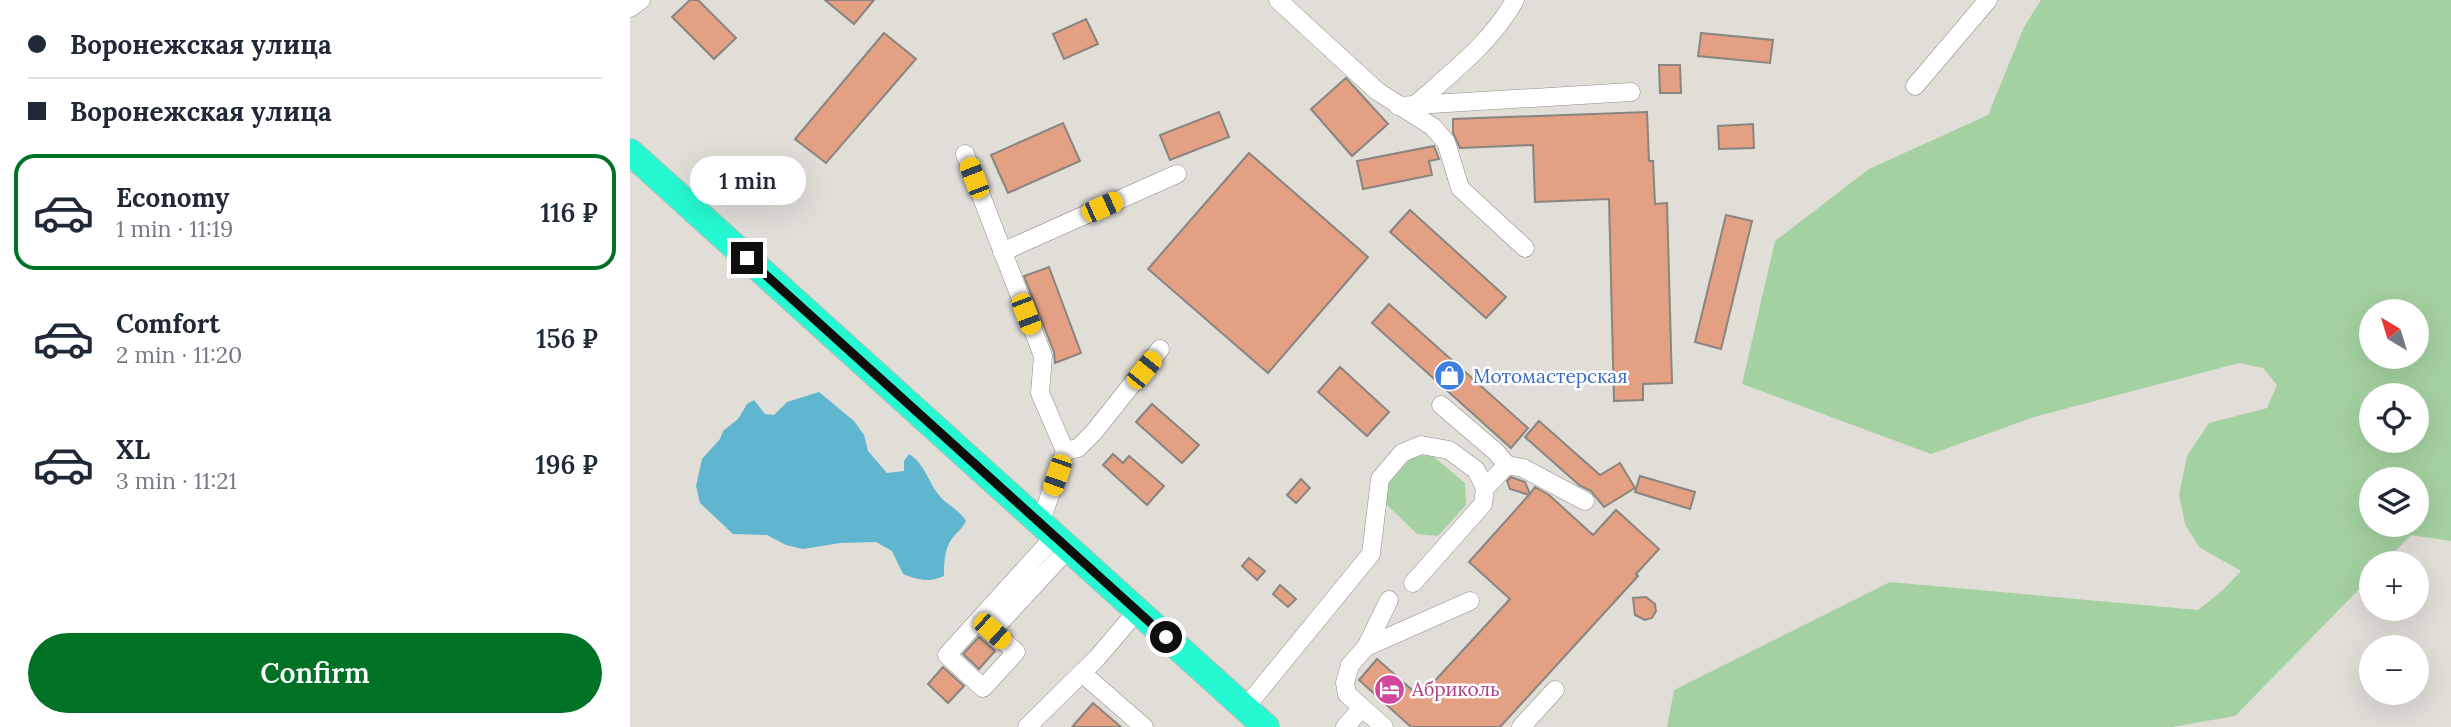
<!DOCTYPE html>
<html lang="en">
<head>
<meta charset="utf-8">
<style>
	:root { --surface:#fff; --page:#f2f2f3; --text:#1f2937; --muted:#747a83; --line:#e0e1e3; --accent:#007225 }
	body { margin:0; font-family:Lora,serif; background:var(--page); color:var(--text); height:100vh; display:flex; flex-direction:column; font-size:26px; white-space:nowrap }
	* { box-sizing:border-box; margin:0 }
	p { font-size:23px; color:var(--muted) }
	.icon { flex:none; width:38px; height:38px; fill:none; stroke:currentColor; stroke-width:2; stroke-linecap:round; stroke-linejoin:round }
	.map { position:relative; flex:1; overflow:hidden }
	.drawer { display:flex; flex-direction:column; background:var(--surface); width:630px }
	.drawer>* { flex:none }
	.banner { display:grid; align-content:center; height:154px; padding:0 28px; background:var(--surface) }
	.needle { width:46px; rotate:322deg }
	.fabs { position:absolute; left:1729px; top:299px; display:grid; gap:14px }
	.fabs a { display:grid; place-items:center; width:70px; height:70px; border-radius:50%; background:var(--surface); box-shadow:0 7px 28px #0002; font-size:35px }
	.end { position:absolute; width:32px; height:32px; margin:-16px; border:9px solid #0f0e0c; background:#fff; box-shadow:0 0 0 4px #fff }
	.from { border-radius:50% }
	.bubble { position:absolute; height:49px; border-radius:24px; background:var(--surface); box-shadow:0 7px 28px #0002; font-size:23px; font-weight:600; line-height:49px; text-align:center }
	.car { position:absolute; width:21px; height:42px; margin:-21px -10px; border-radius:9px; box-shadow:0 0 5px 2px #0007; background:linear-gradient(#f5c518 24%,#345 0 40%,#f5c518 0 76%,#345 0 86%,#f5c518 0) }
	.banner b { display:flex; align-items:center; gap:24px; height:66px; font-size:26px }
	.banner b+b { border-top:2px solid var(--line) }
	.banner i { width:18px; height:18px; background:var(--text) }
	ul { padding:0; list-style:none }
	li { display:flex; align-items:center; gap:21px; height:116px; margin:0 14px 10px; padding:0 14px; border:4px solid transparent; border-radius:21px }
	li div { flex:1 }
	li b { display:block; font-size:26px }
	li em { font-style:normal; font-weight:600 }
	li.selected { border-color:var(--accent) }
	li>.icon { width:63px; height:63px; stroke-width:1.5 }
	.primary-button { display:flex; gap:14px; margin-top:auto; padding:14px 28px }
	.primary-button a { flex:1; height:80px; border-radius:42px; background:var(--accent); color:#fff; font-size:28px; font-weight:600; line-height:80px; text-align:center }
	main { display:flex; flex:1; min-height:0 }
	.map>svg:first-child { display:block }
	.green { fill:#a4d1a1; fill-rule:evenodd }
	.water { fill:#60b5cf }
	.building { fill:#e3a083; stroke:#8a8481; stroke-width:2 }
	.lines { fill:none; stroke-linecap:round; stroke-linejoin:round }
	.minor-casing { stroke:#908d88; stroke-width:19 }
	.highway-casing { stroke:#bcbcbb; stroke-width:28 }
	.minor { stroke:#fff; stroke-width:18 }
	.highway { stroke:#25f9d2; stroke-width:26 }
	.route { stroke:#0f0e0c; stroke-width:9 }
	.labels { text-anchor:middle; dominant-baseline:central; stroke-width:5; stroke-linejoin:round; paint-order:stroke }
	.shop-label { font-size:19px; fill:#366cbe; stroke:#fff; text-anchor:start }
	.hotel-label { font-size:19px; fill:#b23c85; stroke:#fff; text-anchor:start }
</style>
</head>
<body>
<main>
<section class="drawer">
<div class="banner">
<b><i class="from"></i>Воронежская улица</b>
<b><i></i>Воронежская улица</b>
</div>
<ul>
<li class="selected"><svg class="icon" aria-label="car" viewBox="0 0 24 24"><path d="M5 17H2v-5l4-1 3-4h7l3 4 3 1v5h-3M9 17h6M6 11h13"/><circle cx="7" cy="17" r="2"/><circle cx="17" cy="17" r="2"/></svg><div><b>Economy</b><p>1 min · 11:19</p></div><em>116 ₽</em></li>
<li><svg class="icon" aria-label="car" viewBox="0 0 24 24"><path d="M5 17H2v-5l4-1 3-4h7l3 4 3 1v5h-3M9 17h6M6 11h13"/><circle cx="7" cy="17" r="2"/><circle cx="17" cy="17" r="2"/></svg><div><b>Comfort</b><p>2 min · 11:20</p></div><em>156 ₽</em></li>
<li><svg class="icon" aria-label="car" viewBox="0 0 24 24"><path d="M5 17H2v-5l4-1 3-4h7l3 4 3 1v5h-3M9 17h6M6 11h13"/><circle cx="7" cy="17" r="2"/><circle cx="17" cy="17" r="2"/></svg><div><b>XL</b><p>3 min · 11:21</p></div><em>196 ₽</em></li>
</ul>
<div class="primary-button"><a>Confirm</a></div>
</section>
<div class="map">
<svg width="1821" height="727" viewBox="0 0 1821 727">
	<rect width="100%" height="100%" fill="#e1ded8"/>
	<g class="green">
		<path d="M 1411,0 L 1821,0 L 1821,541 L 1781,535 L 1754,563 L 1741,564 L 1741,577 L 1605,716 L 1542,727 L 1037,727 L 1044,690 L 1260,582 L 1568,610 L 1593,590 L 1611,571 L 1569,547 L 1555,524 L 1549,495 L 1557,456 L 1579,423 L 1637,408 L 1647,385 L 1633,368 L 1609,363 L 1404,417 L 1301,454 L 1112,384 L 1145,241 L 1239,169 L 1358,115 L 1394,27 ZM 1741,312 L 1787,312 L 1787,357 L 1741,357 ZM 1741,396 L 1787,396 L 1787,441 L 1741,441 ZM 1741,480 L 1787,480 L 1787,525 L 1741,525 Z"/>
		<polygon points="784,455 803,456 835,483 836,505 808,536 787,534 756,504 756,486"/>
	</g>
	<path class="water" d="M 189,392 L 224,421 L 234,435 L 238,451 L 257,473 L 274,471 L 274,461 L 279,454 C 294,463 298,481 308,494 C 316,505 329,509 336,521 C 332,529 326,533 321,540 C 314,551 314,564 314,576 C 299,583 288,580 273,574 L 262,551 L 246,542 L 210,543 L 173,549 L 156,545 L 137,535 L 103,534 L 70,503 L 66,486 L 72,459 L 90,439 L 93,431 L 108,419 L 117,404 L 124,400 L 135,414 L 144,415 L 157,402 Z"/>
	<g class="building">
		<polygon points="60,0 68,0 106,38 84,59 42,17"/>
		<polygon points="195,0 244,0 224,24"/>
		<polygon points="456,19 468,44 434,59 423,34"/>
		<polygon points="254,33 286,59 196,163 165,139"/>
		<polygon points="1071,33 1143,40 1140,63 1068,56"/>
		<polygon points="1029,65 1050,65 1051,93 1030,93"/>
		<polygon points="716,78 758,124 722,156 681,109"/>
		<polygon points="589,112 599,137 540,160 530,135"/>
		<polygon points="1017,112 1019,161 1023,161 1025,204 1037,203 1042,383 1013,384 1013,400 984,401 979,199 905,202 903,145 830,148 823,133 823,119"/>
		<polygon points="433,123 450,161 378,193 361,155"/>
		<polygon points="1123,124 1124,148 1089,149 1088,126"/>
		<polygon points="804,146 809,159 799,161 802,175 733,189 727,161"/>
		<polygon points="619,153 738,257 638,373 518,269"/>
		<polygon points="780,210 876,297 856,318 760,232"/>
		<polygon points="1096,215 1122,221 1091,349 1065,342"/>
		<polygon points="419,267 451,353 425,363 424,352 394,276"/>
		<polygon points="759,304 898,428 881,448 742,323"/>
		<polygon points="710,367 759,412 737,436 688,392"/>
		<polygon points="522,404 569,445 552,463 506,422"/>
		<polygon points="909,421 970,475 990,463 1005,488 974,507 961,491 949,485 895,437"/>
		<polygon points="483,454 493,463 499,456 534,486 517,505 473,465"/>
		<polygon points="1010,476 1065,492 1060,509 1005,492"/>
		<polygon points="881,477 895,482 900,494 905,487 919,495 963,535 986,510 1029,549 1006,574 1008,576 870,727 781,727 729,680 747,659 790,697 880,599 839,562 899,495 880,489 877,481"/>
		<polygon points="671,479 680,488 666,503 657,495"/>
		<polygon points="619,558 635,571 627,580 612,566"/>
		<polygon points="650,585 666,599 658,607 643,594"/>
		<polygon points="1016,597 1025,604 1026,611 1022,618 1015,620 1005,615 1003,598"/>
		<polygon points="349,637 365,651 349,669 333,654"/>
		<polygon points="313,667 334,686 318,703 298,684"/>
		<polygon points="463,703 491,727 442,727"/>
	</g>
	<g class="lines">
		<defs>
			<g id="minor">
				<polyline points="648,0 747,91 803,127 816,142 830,188 895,248"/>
				<polyline points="0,8 11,0"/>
				<polyline points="1285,86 1358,0"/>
				<path d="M 785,105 C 821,73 862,42 885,0"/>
				<polyline points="768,106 1001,92"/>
				<polyline points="335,154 413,356 410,393 435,451 410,524"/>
				<polyline points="372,252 547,174"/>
				<polyline points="811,405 866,452 877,465"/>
				<polyline points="435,451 448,448 464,432 530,349"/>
				<polyline points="424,537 317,655 353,688 386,652 362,631 438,549"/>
				<polyline points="783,583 853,504 855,488 877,465 893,468 955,501"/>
				<polyline points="736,647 759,600"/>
				<polyline points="452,673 514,727"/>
				<polyline points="615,708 741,554 750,479 772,453 791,445 819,450 846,470 855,488"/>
				<polyline points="397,727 467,658 507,611"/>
				<polyline points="715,727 732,708"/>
				<polyline points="754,727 717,694 715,683 720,665 736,647 840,601"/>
				<polyline points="891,727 925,690"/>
			</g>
			<polyline id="highway" points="0,152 636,727"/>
		</defs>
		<use href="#minor" class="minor-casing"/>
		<use href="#highway" class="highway-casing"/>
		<use href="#minor" class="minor"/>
		<use href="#highway" class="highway"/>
	</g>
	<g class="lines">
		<polyline class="route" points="117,258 536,637"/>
	</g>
	<defs>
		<symbol id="shop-disc" viewBox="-11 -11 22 22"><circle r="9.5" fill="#3f7fe0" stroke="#fff"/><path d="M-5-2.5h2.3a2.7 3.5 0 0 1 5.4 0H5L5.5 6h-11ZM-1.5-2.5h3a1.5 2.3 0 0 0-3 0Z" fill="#fff"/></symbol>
		<symbol id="hotel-disc" viewBox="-11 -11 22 22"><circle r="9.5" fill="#d1479c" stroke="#fff"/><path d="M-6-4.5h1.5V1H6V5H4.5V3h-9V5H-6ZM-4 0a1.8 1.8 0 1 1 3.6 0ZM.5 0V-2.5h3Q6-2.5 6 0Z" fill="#fff"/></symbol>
	</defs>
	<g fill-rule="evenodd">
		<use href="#shop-disc" x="802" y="358" width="35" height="35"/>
		<use href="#hotel-disc" x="742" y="672" width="35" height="35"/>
	</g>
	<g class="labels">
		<g class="shop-label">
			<text x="843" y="376">Мотомастерская</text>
		</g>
		<g class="hotel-label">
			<text x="782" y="689">Абриколь</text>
		</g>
	</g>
</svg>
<div class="fabs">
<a><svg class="needle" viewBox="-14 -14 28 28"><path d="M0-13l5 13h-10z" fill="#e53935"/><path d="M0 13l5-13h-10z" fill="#747a83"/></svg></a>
<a><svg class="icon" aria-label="locate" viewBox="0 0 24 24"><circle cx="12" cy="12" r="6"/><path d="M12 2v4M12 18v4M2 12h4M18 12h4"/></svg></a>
<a><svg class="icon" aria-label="layers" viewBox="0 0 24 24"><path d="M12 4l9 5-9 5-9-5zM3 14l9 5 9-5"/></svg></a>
<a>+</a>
<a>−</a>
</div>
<i class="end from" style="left:536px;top:637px"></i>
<i class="end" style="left:117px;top:258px"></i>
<div class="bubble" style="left:60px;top:156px;width:116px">1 min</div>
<i class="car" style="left:344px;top:178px;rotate:339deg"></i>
<i class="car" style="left:472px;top:207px;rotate:66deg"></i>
<i class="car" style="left:396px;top:314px;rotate:159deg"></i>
<i class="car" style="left:514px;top:370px;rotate:39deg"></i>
<i class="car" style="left:427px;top:475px;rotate:199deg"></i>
<i class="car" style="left:362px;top:631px;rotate:132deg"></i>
</div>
</main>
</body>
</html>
